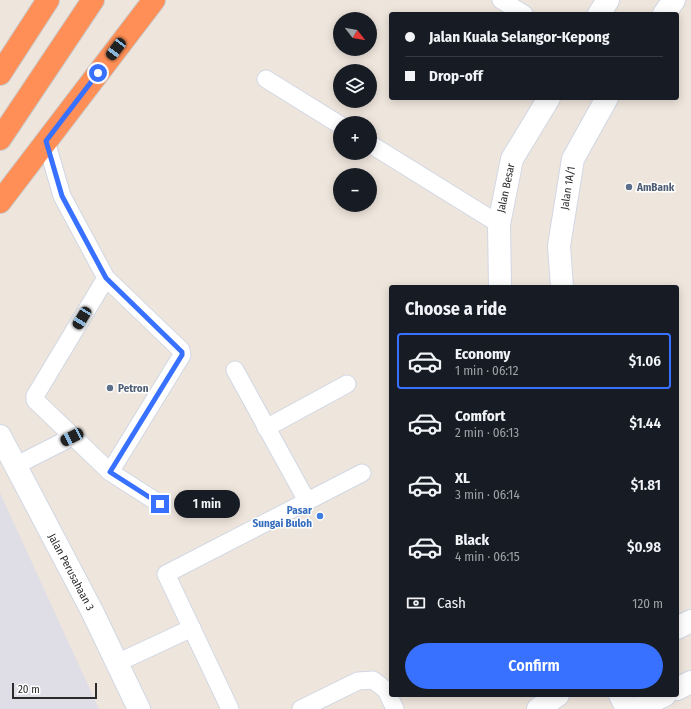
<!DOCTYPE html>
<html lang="en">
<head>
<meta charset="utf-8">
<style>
	:root { --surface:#171b24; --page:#242831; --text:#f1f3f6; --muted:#9ea1a6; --line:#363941; --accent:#3871ff }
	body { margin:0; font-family:"Fira Sans Condensed",sans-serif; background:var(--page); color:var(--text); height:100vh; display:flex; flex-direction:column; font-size:15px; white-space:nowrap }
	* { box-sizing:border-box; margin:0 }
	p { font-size:13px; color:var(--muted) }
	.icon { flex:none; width:22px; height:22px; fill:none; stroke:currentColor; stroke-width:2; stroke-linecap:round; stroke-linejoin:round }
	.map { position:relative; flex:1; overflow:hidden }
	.side { position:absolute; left:389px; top:285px; width:290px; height:412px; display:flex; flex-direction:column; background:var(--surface); border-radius:4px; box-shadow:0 2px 10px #0003 }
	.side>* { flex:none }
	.banner { position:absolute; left:389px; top:12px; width:290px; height:88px; border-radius:4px; box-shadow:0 2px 10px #0003; display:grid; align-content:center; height:88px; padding:0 16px; background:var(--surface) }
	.needle { width:26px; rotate:121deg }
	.controls { position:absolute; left:333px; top:12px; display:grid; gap:8px }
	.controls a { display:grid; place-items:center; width:44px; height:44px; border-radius:50%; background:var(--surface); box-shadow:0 2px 10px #0003; font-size:20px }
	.scale { position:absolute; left:12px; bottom:10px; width:85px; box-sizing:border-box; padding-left:4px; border:2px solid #2b2b2b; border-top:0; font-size:11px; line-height:14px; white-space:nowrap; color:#2b2b2b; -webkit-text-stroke:3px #fff; paint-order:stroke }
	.end { position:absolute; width:18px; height:18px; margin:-9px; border:5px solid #3871ff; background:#fff; box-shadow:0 0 0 2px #fff }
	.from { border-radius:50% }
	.bubble { position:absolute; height:28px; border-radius:14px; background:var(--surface); box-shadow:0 2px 10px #0003; font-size:13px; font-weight:600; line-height:28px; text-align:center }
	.car { position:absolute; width:12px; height:24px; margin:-12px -6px; border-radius:5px; box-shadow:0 0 3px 1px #0007; background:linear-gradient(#222 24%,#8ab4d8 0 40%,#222 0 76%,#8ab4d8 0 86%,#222 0) }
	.banner b { display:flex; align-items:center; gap:14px; height:38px; font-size:15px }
	.banner b+b { border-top:1px solid var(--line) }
	.banner i { width:10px; height:10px; background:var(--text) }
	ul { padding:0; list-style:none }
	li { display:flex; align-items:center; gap:12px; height:56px; margin:0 8px 6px; padding:0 8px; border:2px solid transparent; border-radius:4px }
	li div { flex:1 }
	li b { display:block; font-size:15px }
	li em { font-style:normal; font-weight:600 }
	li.current { border-color:var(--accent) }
	li>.icon { width:36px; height:36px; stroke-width:1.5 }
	h2 { padding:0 16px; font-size:18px; line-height:48px }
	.pay { display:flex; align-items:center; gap:10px; height:44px; padding:0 16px; font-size:15px }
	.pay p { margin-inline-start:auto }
	.button { display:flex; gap:8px; margin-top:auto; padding:8px 16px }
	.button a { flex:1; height:46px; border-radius:24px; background:var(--accent); color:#fff; font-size:16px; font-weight:600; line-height:46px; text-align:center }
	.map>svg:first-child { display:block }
	.industrial { fill:#dfdde6 }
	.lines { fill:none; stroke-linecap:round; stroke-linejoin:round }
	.lane-casing { stroke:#d1d7e5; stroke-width:19 }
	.street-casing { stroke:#d1d7e5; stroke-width:24 }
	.secondary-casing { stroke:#d1d7e5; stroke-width:24 }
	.highway-casing { stroke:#c8c8c8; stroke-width:24 }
	.lane { stroke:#fff; stroke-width:17 }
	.street { stroke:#fff; stroke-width:22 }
	.secondary { stroke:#fff; stroke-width:22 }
	.highway { stroke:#ff8f56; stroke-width:22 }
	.route { stroke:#3871ff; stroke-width:5 }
	.service-dot { fill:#5c6f8a; stroke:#fff; stroke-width:1.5 }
	.shop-dot { fill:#3f7fe0; stroke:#fff; stroke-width:1.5 }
	.labels { text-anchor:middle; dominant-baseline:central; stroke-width:3; stroke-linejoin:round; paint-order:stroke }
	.service-label { font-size:11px; font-weight:bold; fill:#4e5e75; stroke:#fff; text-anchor:start }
	.street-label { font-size:11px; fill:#2b2b2b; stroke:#fff }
	.shop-label { font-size:11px; font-weight:bold; fill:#366cbe; stroke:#fff; text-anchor:end }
</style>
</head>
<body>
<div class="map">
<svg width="691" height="709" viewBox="0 0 691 709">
	<rect width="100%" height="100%" fill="#eee5dc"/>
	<polygon class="industrial" points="0,493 99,709 0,709"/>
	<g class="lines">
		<defs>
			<g id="lane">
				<polyline points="501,0 524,14"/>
				<polyline points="266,79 340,125"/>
				<polyline points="46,141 62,196 106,278 35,396 35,400 110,472 182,355 181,350 106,278"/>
				<polyline points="370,144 499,224"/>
				<polyline points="235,370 307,501"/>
				<polyline points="266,428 347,384"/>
				<polyline points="15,466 72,437"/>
				<polyline points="110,472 160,504"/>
				<polyline points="117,663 192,628"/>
				<polyline points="230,709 166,574 362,473"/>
				<polyline points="301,709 358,681 373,680 386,690 395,709"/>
			</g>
			<g id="street">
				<polyline points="664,14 674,0"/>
				<polyline points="562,287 559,246 573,159 607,98"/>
				<polyline points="0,436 92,611 139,709"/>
				<polyline points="677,628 691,621"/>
				<polyline points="677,689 691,682"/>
				<polyline points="538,709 558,695"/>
				<polyline points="636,709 665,695"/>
			</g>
			<g id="secondary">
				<polyline points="599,14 608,0"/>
				<polyline points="500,287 499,224 512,159 549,98"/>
				<polyline points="620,695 627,709"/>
			</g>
			<g id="highway">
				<polyline points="0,74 48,0"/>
				<polyline points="0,139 93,0"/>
				<polyline points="0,202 154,0"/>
			</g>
		</defs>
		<use href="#lane" class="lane-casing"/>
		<use href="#street" class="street-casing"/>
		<use href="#secondary" class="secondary-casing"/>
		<use href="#highway" class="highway-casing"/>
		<use href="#lane" class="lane"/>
		<use href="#street" class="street"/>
		<use href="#secondary" class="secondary"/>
		<use href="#highway" class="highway"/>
	</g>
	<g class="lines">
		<polyline class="route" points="98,73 46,141 62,196 106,278 182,352 182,355 110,472 160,504"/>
	</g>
	<g class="service-dot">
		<circle cx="629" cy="187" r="4"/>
		<circle cx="110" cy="388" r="4"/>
	</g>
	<circle class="shop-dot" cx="320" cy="516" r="4"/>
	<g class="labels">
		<g class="service-label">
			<text x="637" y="187">AmBank</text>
			<text x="118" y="388">Petron</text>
		</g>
		<g class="street-label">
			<text transform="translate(506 188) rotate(-78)">Jalan Besar</text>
			<text transform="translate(568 188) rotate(-81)">Jalan 1A/1</text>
			<text transform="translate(71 572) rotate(62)">Jalan Perusahaan 3</text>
		</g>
		<g class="shop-label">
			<text x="312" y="510">Pasar<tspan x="312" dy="13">Sungai Buloh</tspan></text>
		</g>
	</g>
</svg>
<div class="controls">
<a><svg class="needle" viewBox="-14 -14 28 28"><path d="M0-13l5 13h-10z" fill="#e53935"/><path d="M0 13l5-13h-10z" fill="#9ea1a6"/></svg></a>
<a><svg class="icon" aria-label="layers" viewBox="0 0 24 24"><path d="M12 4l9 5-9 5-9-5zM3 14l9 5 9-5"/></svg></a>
<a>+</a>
<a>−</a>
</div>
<div class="scale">20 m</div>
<i class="end from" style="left:98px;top:73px"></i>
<i class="end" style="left:160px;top:504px"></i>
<div class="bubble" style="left:174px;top:490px;width:66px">1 min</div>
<i class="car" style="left:116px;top:49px;rotate:217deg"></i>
<i class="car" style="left:82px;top:318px;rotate:211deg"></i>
<i class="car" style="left:72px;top:437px;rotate:243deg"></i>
<div class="banner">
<b><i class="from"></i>Jalan Kuala Selangor-Kepong</b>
<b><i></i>Drop-off</b>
</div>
<section class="side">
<h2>Choose a ride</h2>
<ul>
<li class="current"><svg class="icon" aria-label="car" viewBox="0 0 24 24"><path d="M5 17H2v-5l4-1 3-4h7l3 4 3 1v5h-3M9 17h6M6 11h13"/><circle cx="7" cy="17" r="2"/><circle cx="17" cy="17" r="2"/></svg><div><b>Economy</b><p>1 min · 06:12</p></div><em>$1.06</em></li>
<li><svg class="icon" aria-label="car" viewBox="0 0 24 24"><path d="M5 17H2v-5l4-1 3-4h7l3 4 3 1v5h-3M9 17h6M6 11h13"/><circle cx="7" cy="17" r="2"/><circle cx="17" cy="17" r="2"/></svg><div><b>Comfort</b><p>2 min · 06:13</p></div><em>$1.44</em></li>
<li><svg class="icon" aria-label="car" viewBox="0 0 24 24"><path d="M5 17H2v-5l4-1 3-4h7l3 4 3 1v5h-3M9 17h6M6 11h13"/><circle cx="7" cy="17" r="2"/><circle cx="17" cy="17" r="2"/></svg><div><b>XL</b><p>3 min · 06:14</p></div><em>$1.81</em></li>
<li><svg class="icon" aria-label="car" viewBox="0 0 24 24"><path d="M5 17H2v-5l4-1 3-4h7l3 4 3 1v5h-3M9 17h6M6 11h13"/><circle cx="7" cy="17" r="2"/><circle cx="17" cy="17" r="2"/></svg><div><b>Black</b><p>4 min · 06:15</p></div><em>$0.98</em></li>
</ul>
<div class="pay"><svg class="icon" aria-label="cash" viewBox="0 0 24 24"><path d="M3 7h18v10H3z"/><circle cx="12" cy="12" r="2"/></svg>Cash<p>120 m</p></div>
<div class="button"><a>Confirm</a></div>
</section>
</div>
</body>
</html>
